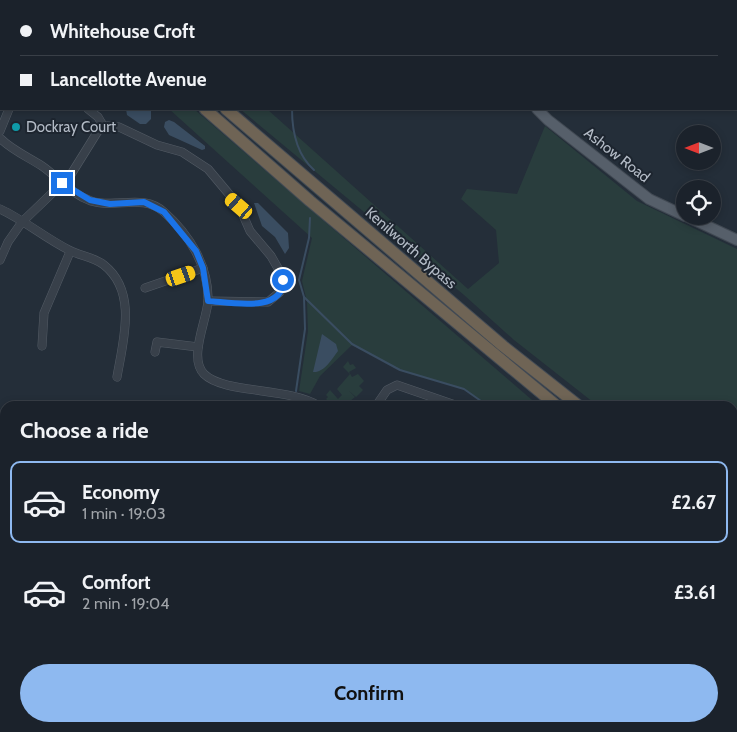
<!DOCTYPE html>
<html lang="en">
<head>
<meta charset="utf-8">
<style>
	:root { --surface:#1b222b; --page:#242a33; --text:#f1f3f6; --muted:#a0a4a9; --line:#393f47; --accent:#8eb9f0 }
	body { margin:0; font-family:Cabin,sans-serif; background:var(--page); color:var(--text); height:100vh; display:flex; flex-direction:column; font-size:19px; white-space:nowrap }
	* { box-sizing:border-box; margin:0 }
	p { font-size:16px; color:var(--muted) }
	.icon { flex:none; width:28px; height:28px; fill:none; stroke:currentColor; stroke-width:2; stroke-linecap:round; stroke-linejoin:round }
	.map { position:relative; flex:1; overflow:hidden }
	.details { position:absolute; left:0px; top:401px; width:738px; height:331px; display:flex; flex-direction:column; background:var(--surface); border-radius:15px 15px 0 0; box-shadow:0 2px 8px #0003,0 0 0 1px var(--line) }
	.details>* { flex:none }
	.top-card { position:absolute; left:0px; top:0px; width:738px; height:110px; box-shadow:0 2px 8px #0003,0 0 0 1px var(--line); display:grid; align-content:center; height:110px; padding:0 20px; background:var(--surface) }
	.needle { width:32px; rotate:270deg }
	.buttons { position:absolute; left:676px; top:125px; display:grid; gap:10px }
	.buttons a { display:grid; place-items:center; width:45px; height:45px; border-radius:50%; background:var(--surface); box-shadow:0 2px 8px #0003,0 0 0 1px var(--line); font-size:25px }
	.end { position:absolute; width:22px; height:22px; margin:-11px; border:6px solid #1a73e8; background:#fff; box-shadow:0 0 0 2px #fff }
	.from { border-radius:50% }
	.car { position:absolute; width:15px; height:30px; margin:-15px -8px; border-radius:6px; box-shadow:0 0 4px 1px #0007; background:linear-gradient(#f5c518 24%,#345 0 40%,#f5c518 0 76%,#345 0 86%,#f5c518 0) }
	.top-card b { display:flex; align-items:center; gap:18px; height:48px; font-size:19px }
	.top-card b+b { border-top:1px solid var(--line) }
	.top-card i { width:12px; height:12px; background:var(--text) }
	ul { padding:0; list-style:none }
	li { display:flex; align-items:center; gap:15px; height:82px; margin:0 10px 8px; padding:0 10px; border:2px solid transparent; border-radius:10px }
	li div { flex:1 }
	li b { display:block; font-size:19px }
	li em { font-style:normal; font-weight:700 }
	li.current { border-color:var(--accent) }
	li>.icon { width:45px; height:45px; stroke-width:1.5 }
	h2 { padding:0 20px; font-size:22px; line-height:60px }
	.action { display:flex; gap:10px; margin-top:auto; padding:10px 20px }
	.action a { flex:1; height:58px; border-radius:30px; background:var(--accent); color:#111; font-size:20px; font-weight:700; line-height:58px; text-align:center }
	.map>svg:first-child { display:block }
	.green { fill:#293d3d }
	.water { fill:#3a4d61 }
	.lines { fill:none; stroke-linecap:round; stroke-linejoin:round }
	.stream { stroke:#3a4d61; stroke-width:2 }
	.minor-casing { stroke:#535b65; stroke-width:9 }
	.major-casing { stroke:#414953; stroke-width:12 }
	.highway-casing { stroke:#434b55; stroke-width:13 }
	.minor { stroke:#38404a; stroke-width:8 }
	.major { stroke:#565f6a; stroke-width:10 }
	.highway { stroke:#6f6455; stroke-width:11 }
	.route { stroke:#1a73e8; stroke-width:6 }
	.culture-dot { fill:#0f9aa8; stroke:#1d252f; stroke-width:2 }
	.labels { text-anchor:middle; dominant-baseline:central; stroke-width:4; stroke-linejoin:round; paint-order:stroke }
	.poi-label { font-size:15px; fill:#b3bbc6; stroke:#1d252f; text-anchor:start }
	.street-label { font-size:15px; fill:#b3bbc6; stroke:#1d252f }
</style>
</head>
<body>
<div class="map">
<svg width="737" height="732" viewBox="0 0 737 732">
	<rect width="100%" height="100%" fill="#242e39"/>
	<g class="green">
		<polygon points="169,109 194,109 539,406 488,406 464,389 400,370 352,345 320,376 310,394 299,391 308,331 307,302 302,281 312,238"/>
		<polygon points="240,109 267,109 468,289 499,263 496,230 461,199 467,189 517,194 545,126 637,201 737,249 737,519 732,516 732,406 598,406 514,340 464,295"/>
		<polygon points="348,361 350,365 353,364 356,368 349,372 352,377 358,374 364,381 359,386 363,390 356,397 349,391 355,397 344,406 340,400 332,405 326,399 328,397 326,395 330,390 338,399 342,395 337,389 350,374 343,367"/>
		<polygon points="733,556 737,560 737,732 618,732 620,728 732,728"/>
		<polygon points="5,681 5,728 44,728 46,732 0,732 0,683"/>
		<polygon points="74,728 114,728 104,732 76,732"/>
		<polygon points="186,728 231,728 234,732 179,732"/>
		<polygon points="343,728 385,728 388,732 345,732"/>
	</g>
	<g class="water">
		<polygon points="126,109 151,109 151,119 146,124 140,124 127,115"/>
		<polygon points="169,120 174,122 205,146 205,149 202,150 169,135 164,127 165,122"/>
		<polygon points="254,203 258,203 288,233 289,248 285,254 275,237 262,226"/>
		<path d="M 322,334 L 336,344 L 338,351 C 332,359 324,373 313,372 Z"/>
	</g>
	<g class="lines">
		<g class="stream">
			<polyline points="304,1 304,0"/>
			<path d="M 292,109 C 292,131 296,154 314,170"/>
			<polyline points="304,297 352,344 400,370 464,389 488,406"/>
			<polyline points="296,391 305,329 304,297 299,280 309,238 310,218"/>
			<polyline points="0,595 5,593"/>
		</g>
		<defs>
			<g id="minor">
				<polyline points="88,109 98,117 104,127"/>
				<polyline points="0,131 9,109"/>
				<path d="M 1,139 C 12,150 28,157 42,166 C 58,177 71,194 91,201 C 115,209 143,193 164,212 C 189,234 209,266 208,301 C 207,320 188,358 204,374 C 224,394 290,387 319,406"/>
				<path d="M 0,209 C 24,220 45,238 69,250 C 80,256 94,257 104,265 C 138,292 123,341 117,377"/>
				<polyline points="0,260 8,242 22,222 70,176 98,131 107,126 119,127 157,145 182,152 208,169 239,206 250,231 271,256 283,277 283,284 280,292 268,302 208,301"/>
				<polyline points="145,288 203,268"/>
				<polyline points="42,346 44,313 70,252"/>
				<polyline points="155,352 157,342 198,347"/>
				<polyline points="376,406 387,390 397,385 458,406"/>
				<polyline points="470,728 472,732"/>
				<polyline points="588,728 595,732"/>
				<polyline points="440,730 448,728"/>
				<polyline points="536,732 547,728"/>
			</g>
			<g id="major">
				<polyline points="437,0 438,1"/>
				<polyline points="537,109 548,120 649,199 685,216"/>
				<polyline points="686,216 737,240"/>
			</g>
			<g id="highway">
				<polyline points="80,0 81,1"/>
				<polyline points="103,0 104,1"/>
				<polyline points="205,109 310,201 557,406"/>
				<polyline points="226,109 503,346 579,406"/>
				<polyline points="732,525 737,528"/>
				<polyline points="732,544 737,547"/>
			</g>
		</defs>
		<use href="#minor" class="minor-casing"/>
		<use href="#major" class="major-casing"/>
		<use href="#highway" class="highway-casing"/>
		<use href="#minor" class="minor"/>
		<use href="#major" class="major"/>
		<use href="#highway" class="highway"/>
	</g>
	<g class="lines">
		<path class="route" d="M 62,183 L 90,200 L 110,204 L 144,202 L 164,212 L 196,251 L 203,268 L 208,301 C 229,302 284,314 283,280"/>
	</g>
	<circle class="culture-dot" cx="16" cy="127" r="5"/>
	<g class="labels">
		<g class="poi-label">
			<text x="26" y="127">Dockray Court</text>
		</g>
		<g class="street-label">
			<text transform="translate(617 155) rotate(38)">Ashow Road</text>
			<text transform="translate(411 248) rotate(41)">Kenilworth Bypass</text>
		</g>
	</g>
</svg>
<div class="buttons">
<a><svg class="needle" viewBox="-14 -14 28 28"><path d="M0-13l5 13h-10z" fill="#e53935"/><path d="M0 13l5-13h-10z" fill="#a0a4a9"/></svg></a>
<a><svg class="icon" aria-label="locate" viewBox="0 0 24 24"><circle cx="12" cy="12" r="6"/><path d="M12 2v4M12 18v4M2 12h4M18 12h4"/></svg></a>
</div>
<i class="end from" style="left:283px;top:280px"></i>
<i class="end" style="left:62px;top:183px"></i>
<i class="car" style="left:239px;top:206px;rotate:311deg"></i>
<i class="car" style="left:181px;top:276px;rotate:71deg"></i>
<div class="top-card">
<b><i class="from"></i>Whitehouse Croft</b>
<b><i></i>Lancellotte Avenue</b>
</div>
<section class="details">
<h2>Choose a ride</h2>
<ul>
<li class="current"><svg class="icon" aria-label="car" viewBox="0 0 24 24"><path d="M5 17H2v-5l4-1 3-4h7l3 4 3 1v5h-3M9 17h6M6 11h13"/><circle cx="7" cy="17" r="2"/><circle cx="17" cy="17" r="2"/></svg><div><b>Economy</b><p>1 min · 19:03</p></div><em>£2.67</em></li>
<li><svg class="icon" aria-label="car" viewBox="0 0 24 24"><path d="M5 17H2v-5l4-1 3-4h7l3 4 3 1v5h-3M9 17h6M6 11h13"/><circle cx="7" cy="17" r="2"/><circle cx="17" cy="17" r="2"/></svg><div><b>Comfort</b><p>2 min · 19:04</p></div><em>£3.61</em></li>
</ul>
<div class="action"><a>Confirm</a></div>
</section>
</div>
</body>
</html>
